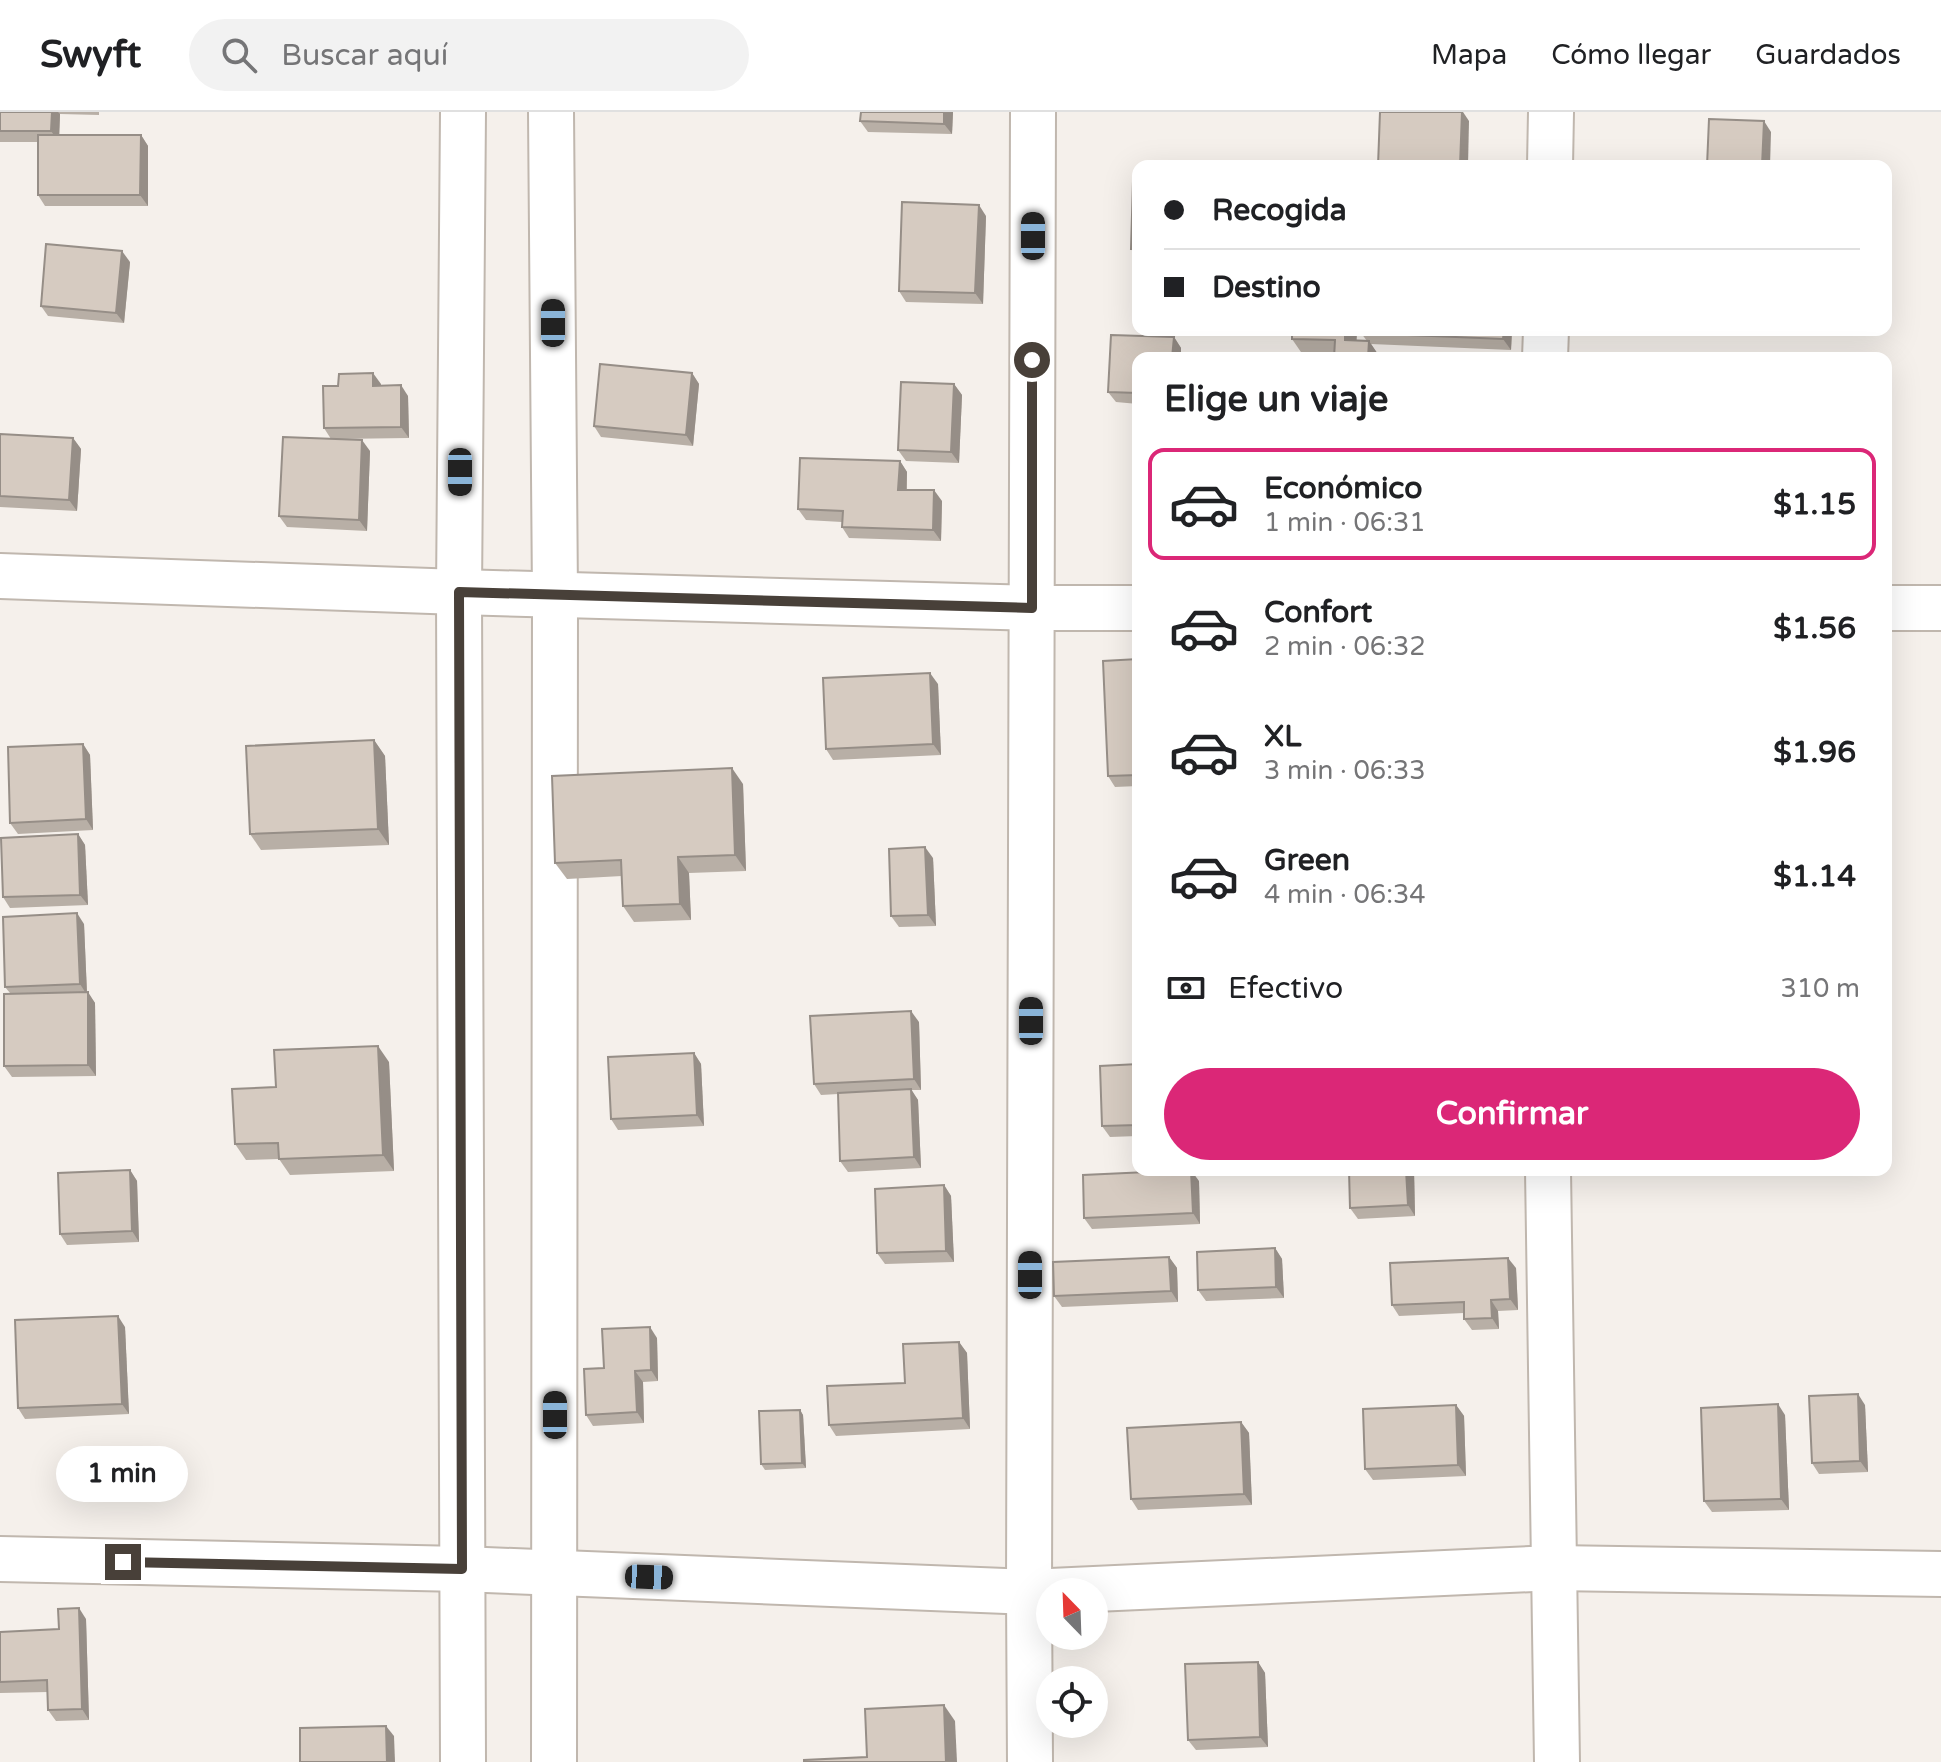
<!DOCTYPE html>
<html lang="es">
<head>
<meta charset="utf-8">
<style>
	:root { --surface:#fff; --page:#f2f2f2; --text:#202124; --muted:#757577; --line:#e0e0e0; --accent:#db2777 }
	body { margin:0; font-family:"Varela Round",sans-serif; background:var(--page); color:var(--text); height:100vh; display:flex; flex-direction:column; font-size:30px; white-space:nowrap }
	* { box-sizing:border-box; margin:0 }
	p { font-size:26px; color:var(--muted) }
	.icon { flex:none; width:44px; height:44px; fill:none; stroke:currentColor; stroke-width:2; stroke-linecap:round; stroke-linejoin:round }
	.map { position:relative; flex:1; overflow:hidden }
	.details { position:absolute; left:1132px; top:240px; width:760px; height:824px; display:flex; flex-direction:column; background:var(--surface); border-radius:16px; box-shadow:0 8px 32px #0002 }
	.details>* { flex:none }
	.guide { position:absolute; left:1132px; top:48px; width:760px; height:176px; border-radius:16px; box-shadow:0 8px 32px #0002; display:grid; align-content:center; height:176px; padding:0 32px; background:var(--surface) }
	.needle { width:52px; rotate:337deg }
	.controls { position:absolute; left:1036px; top:1466px; display:grid; gap:16px }
	.controls a { display:grid; place-items:center; width:72px; height:72px; border-radius:50%; background:var(--surface); box-shadow:0 8px 32px #0002; font-size:40px }
	.end { position:absolute; width:36px; height:36px; margin:-18px; border:10px solid #484039; background:#fff; box-shadow:0 0 0 4px #fff }
	.from { border-radius:50% }
	.bubble { position:absolute; height:56px; border-radius:28px; background:var(--surface); box-shadow:0 8px 32px #0002; font-size:26px; font-weight:700; line-height:56px; text-align:center }
	.car { position:absolute; width:24px; height:48px; margin:-24px -12px; border-radius:10px; box-shadow:0 0 6px 2px #0007; background:linear-gradient(#222 24%,#8ab4d8 0 40%,#222 0 76%,#8ab4d8 0 86%,#222 0) }
	.guide b { display:flex; align-items:center; gap:28px; height:76px; font-size:30px }
	.guide b+b { border-top:2px solid var(--line) }
	.guide i { width:20px; height:20px; background:var(--text) }
	ul { padding:0; list-style:none }
	li { display:flex; align-items:center; gap:24px; height:112px; margin:0 16px 12px; padding:0 16px; border:4px solid transparent; border-radius:16px }
	li div { flex:1 }
	li b { display:block; font-size:30px }
	li em { font-style:normal; font-weight:700 }
	li.on { border-color:var(--accent) }
	li>.icon { width:72px; height:72px; stroke-width:1.5 }
	h2 { padding:0 32px; font-size:36px; line-height:96px }
	.pay { display:flex; align-items:center; gap:20px; height:88px; padding:0 32px; font-size:30px }
	.pay p { margin-inline-start:auto }
	.cta { display:flex; gap:16px; margin-top:auto; padding:16px 32px }
	.cta a { flex:1; height:92px; border-radius:48px; background:var(--accent); color:#fff; font-size:32px; font-weight:700; line-height:92px; text-align:center }
	header { display:flex; align-items:center; gap:48px; box-sizing:border-box; height:112px; padding:0 40px; background:var(--surface); border-bottom:2px solid var(--line) }
	header strong { font-size:38px }
	nav { display:flex; gap:44px; margin-inline-start:auto; font-size:28px }
	.search { width:560px; height:72px; background:var(--page); display:flex; align-items:center; gap:20px; box-sizing:border-box; padding:0 28px; border-radius:44px; color:var(--muted); font-size:30px }
	.map>svg:first-child { display:block }
	.lines { fill:none; stroke-linecap:round; stroke-linejoin:round }
	.minor-casing { stroke:#c0b7ae; stroke-width:48 }
	.minor { stroke:#fff; stroke-width:44 }
	.wall { fill:#b8afa6 }
	.shaded-wall { fill:#968e87 }
	.building { fill:#d6cbc1; stroke:#968e87; stroke-width:2 }
	.route { stroke:#484039; stroke-width:10 }
</style>
</head>
<body>
<header>
<strong>Swyft</strong>
<div class="search"><svg class="icon" aria-label="search" viewBox="0 0 24 24"><circle cx="10" cy="10" r="6"/><path d="M15 15l6 6"/></svg>Buscar aquí</div>
<nav><a>Mapa</a><a>Cómo llegar</a><a>Guardados</a></nav>
</header>
<div class="map">
<svg width="1941" height="1650" viewBox="0 0 1941 1650">
	<rect width="100%" height="100%" fill="#f5f0eb"/>
	<g class="lines">
		<defs>
			<g id="minor">
				<polyline points="551,0 555,483 554,1650"/>
				<polyline points="1550,54 1551,0"/>
				<polyline points="1545,246 1546,218"/>
				<polyline points="0,464 459,480 1032,496 1138,496"/>
				<polyline points="1886,496 1941,496"/>
				<polyline points="1548,1058 1557,1650"/>
				<polyline points="0,1447 462,1457 1029,1480 1554,1456 1941,1462"/>
				<polyline points="463,1650 459,480 463,0"/>
				<polyline points="1030,1650 1029,1480 1033,0"/>
			</g>
		</defs>
		<use href="#minor" class="minor-casing"/>
		<use href="#minor" class="minor"/>
	</g>
	<g class="wall">
		<polygon points="0,0 99,0 99,3 60,2 59,23 141,23 148,34 148,94 45,94 38,83 38,30 0,30"/>
		<polygon points="953,0 952,22 868,20 860,9"/>
		<polygon points="1138,70 1138,147 1131,137"/>
		<polygon points="986,104 983,192 906,190 899,179"/>
		<polygon points="130,150 124,211 48,204 41,194"/>
		<polygon points="1292,218 1357,218 1356,229 1367,229 1361,221 1362,218 1512,218 1511,238 1371,232 1380,246 1334,246 1335,244 1303,243 1292,227"/>
		<polygon points="1111,223 1174,225 1181,236 1181,246 1138,246 1138,292 1116,290 1108,280"/>
		<polygon points="692,261 699,272 693,334 601,325 594,314"/>
		<polygon points="381,272 381,274 408,284 409,326 337,327 370,339 367,419 287,415 279,404 331,327 324,316"/>
		<polygon points="954,272 962,283 959,351 906,349 898,338"/>
		<polygon points="0,322 73,326 81,337 77,399 0,395"/>
		<polygon points="900,349 907,360 907,378 942,389 941,429 849,426 842,415 842,410 806,408 798,397"/>
		<polygon points="1138,547 1138,674 1115,675 1108,664"/>
		<polygon points="938,572 941,643 833,648 826,637"/>
		<polygon points="374,628 385,644 389,733 261,738 250,722"/>
		<polygon points="83,632 90,643 93,718 18,722 10,711"/>
		<polygon points="743,672 746,759 689,761 691,808 634,810 623,794 622,764 567,767 555,751"/>
		<polygon points="78,722 85,733 88,793 10,796 3,785"/>
		<polygon points="933,746 936,814 899,815 891,804"/>
		<polygon points="84,812 87,880 95,891 96,964 12,965 4,954 10,881 5,875"/>
		<polygon points="919,910 921,978 911,978 918,988 921,1056 848,1060 840,1049 838,982 821,983 814,972"/>
		<polygon points="694,941 701,952 704,1014 618,1018 611,1007"/>
		<polygon points="389,950 394,1059 290,1063 279,1047 246,1048 235,1032 276,975"/>
		<polygon points="1138,952 1138,1024 1110,1025 1102,1014"/>
		<polygon points="130,1058 137,1069 139,1130 67,1133 60,1122"/>
		<polygon points="1414,1058 1415,1104 1358,1107 1350,1096"/>
		<polygon points="1199,1069 1200,1112 1092,1117 1084,1106"/>
		<polygon points="944,1073 951,1084 954,1150 885,1152 877,1141"/>
		<polygon points="1275,1136 1282,1147 1284,1186 1206,1189 1198,1178"/>
		<polygon points="1169,1145 1177,1156 1178,1190 1062,1195 1054,1184"/>
		<polygon points="1516,1156 1518,1198 1498,1199 1499,1217 1472,1218 1464,1207 1464,1201 1399,1204 1392,1193"/>
		<polygon points="125,1215 129,1302 25,1307 18,1296"/>
		<polygon points="657,1226 658,1269 643,1270 644,1311 593,1314 586,1303 604,1256"/>
		<polygon points="959,1230 967,1241 970,1317 836,1324 829,1313 905,1271"/>
		<polygon points="1456,1293 1464,1304 1466,1364 1373,1368 1365,1357"/>
		<polygon points="1865,1293 1868,1360 1819,1362 1812,1351"/>
		<polygon points="800,1298 803,1303 806,1356 765,1358 761,1352"/>
		<polygon points="1785,1303 1789,1398 1712,1400 1704,1389"/>
		<polygon points="1241,1310 1249,1321 1252,1393 1138,1398 1131,1387"/>
		<polygon points="86,1507 89,1608 56,1609 48,1598 48,1580 0,1581 0,1520 59,1517"/>
		<polygon points="1258,1550 1265,1561 1268,1635 1196,1638 1188,1628"/>
	</g>
	<g class="shaded-wall">
		<polygon points="52,0 58,0 60,2 59,30 51,19"/>
		<polygon points="944,0 953,0 952,22 944,12"/>
		<polygon points="1462,0 1463,0 1469,9 1468,54 1460,54"/>
		<polygon points="1764,9 1771,20 1770,54 1762,54"/>
		<polygon points="141,23 148,34 148,94 140,83"/>
		<polygon points="979,93 986,104 983,192 975,181"/>
		<polygon points="122,139 130,150 124,211 116,201"/>
		<polygon points="1345,218 1357,218 1356,244 1345,228"/>
		<polygon points="1504,218 1512,218 1511,238 1503,227"/>
		<polygon points="1174,225 1181,236 1181,246 1172,246"/>
		<polygon points="1369,229 1380,245 1380,246 1368,246"/>
		<polygon points="373,261 381,272 381,285 373,274"/>
		<polygon points="692,261 699,272 693,334 686,323"/>
		<polygon points="954,272 962,283 959,351 951,340"/>
		<polygon points="401,273 408,284 409,326 401,315"/>
		<polygon points="73,326 81,337 77,399 69,388"/>
		<polygon points="362,328 370,339 367,419 359,408"/>
		<polygon points="900,349 907,360 906,389 898,378"/>
		<polygon points="934,378 942,389 941,429 933,418"/>
		<polygon points="930,561 938,572 941,643 933,632"/>
		<polygon points="374,628 385,644 389,733 378,717"/>
		<polygon points="83,632 90,643 93,718 86,707"/>
		<polygon points="732,656 743,672 746,759 735,743"/>
		<polygon points="78,722 85,733 88,793 80,783"/>
		<polygon points="925,735 933,746 936,814 928,803"/>
		<polygon points="678,745 689,761 691,808 680,792"/>
		<polygon points="77,801 84,812 87,883 80,872"/>
		<polygon points="88,880 95,891 96,964 88,953"/>
		<polygon points="911,899 919,910 921,978 914,967"/>
		<polygon points="378,934 389,950 394,1059 383,1043"/>
		<polygon points="694,941 701,952 704,1014 697,1003"/>
		<polygon points="911,977 918,988 921,1056 914,1045"/>
		<polygon points="130,1058 137,1069 139,1130 132,1119"/>
		<polygon points="1191,1058 1199,1069 1200,1112 1193,1101"/>
		<polygon points="1406,1058 1414,1058 1415,1104 1408,1093"/>
		<polygon points="944,1073 951,1084 954,1150 946,1139"/>
		<polygon points="1275,1136 1282,1147 1284,1186 1276,1175"/>
		<polygon points="1169,1145 1177,1156 1178,1190 1171,1179"/>
		<polygon points="1508,1146 1516,1156 1518,1198 1510,1187"/>
		<polygon points="1491,1188 1498,1199 1499,1217 1492,1206"/>
		<polygon points="118,1204 125,1215 129,1302 122,1292"/>
		<polygon points="650,1215 657,1226 658,1269 651,1258"/>
		<polygon points="959,1230 967,1241 970,1317 963,1306"/>
		<polygon points="635,1259 643,1270 644,1311 637,1300"/>
		<polygon points="1858,1282 1865,1293 1868,1360 1860,1349"/>
		<polygon points="1778,1292 1785,1303 1789,1398 1781,1387"/>
		<polygon points="1456,1293 1464,1304 1466,1364 1458,1353"/>
		<polygon points="800,1298 803,1303 806,1356 802,1351"/>
		<polygon points="1241,1310 1249,1321 1252,1393 1244,1382"/>
		<polygon points="79,1496 86,1507 89,1608 82,1597"/>
		<polygon points="1258,1550 1265,1561 1268,1635 1260,1625"/>
		<polygon points="944,1593 955,1609 957,1650 946,1650"/>
		<polygon points="386,1614 394,1624 395,1650 387,1650"/>
	</g>
	<g class="building">
		<polygon points="0,0 52,0 51,19 0,19"/>
		<polygon points="861,0 944,0 944,12 860,9"/>
		<polygon points="1380,0 1462,0 1460,54 1378,54"/>
		<polygon points="1709,7 1764,9 1762,54 1707,54"/>
		<polygon points="38,23 141,23 140,83 38,83"/>
		<polygon points="1133,69 1138,70 1138,137 1131,137"/>
		<polygon points="902,90 979,93 975,181 899,179"/>
		<polygon points="46,132 122,139 116,201 41,194"/>
		<polygon points="1292,218 1345,218 1345,228 1369,229 1368,246 1334,246 1335,228 1292,227"/>
		<polygon points="1362,218 1504,218 1503,227 1361,221"/>
		<polygon points="1111,223 1174,225 1172,246 1138,246 1138,281 1108,280"/>
		<polygon points="600,252 692,261 686,323 594,314"/>
		<polygon points="373,261 373,274 401,273 401,315 324,316 323,274 338,274 339,262"/>
		<polygon points="901,270 954,272 951,340 898,338"/>
		<polygon points="0,322 73,326 69,388 0,384"/>
		<polygon points="283,325 362,328 359,408 279,404"/>
		<polygon points="800,346 900,349 898,378 934,378 933,418 842,415 843,399 798,397"/>
		<polygon points="1138,547 1138,663 1108,664 1103,549"/>
		<polygon points="930,561 933,632 826,637 823,566"/>
		<polygon points="374,628 378,717 250,722 246,634"/>
		<polygon points="83,632 86,707 10,711 8,635"/>
		<polygon points="732,656 735,743 678,745 680,792 623,794 621,748 555,751 552,664"/>
		<polygon points="78,722 80,783 3,785 1,726"/>
		<polygon points="925,735 928,803 891,804 889,737"/>
		<polygon points="77,801 80,872 5,875 3,805"/>
		<polygon points="88,880 88,953 4,954 4,882"/>
		<polygon points="911,899 914,967 814,972 810,904"/>
		<polygon points="378,934 383,1043 279,1047 278,1031 235,1032 232,977 276,975 274,938"/>
		<polygon points="694,941 697,1003 611,1007 608,945"/>
		<polygon points="1138,952 1138,1013 1102,1014 1100,954"/>
		<polygon points="911,977 914,1045 840,1049 838,981"/>
		<polygon points="130,1058 132,1119 60,1122 58,1061"/>
		<polygon points="1191,1058 1193,1101 1084,1106 1083,1063"/>
		<polygon points="1349,1058 1406,1058 1408,1093 1350,1096"/>
		<polygon points="944,1073 946,1139 877,1141 875,1077"/>
		<polygon points="1275,1136 1276,1175 1198,1178 1197,1140"/>
		<polygon points="1169,1145 1171,1179 1054,1184 1053,1150"/>
		<polygon points="1508,1146 1510,1187 1491,1188 1492,1206 1464,1207 1464,1190 1392,1193 1390,1151"/>
		<polygon points="118,1204 122,1292 18,1296 15,1208"/>
		<polygon points="650,1215 651,1258 635,1259 637,1300 586,1303 584,1257 604,1256 602,1217"/>
		<polygon points="959,1230 963,1306 829,1313 827,1274 905,1271 903,1232"/>
		<polygon points="1858,1282 1860,1349 1812,1351 1809,1284"/>
		<polygon points="1778,1292 1781,1387 1704,1389 1701,1296"/>
		<polygon points="1456,1293 1458,1353 1365,1357 1363,1297"/>
		<polygon points="800,1298 802,1351 761,1352 759,1299"/>
		<polygon points="1241,1310 1244,1382 1131,1387 1127,1316"/>
		<polygon points="79,1496 82,1597 48,1598 47,1568 0,1570 0,1520 59,1517 58,1497"/>
		<polygon points="1258,1550 1260,1625 1188,1628 1185,1552"/>
		<polygon points="944,1593 946,1650 804,1650 804,1648 867,1645 865,1597"/>
		<polygon points="386,1614 387,1650 300,1650 300,1616"/>
	</g>
	<g class="lines">
		<polyline class="route" points="123,1450 462,1457 459,480 1032,496 1032,248"/>
	</g>
</svg>
<div class="controls">
<a><svg class="needle" viewBox="-14 -14 28 28"><path d="M0-13l5 13h-10z" fill="#e53935"/><path d="M0 13l5-13h-10z" fill="#757577"/></svg></a>
<a><svg class="icon" aria-label="locate" viewBox="0 0 24 24"><circle cx="12" cy="12" r="6"/><path d="M12 2v4M12 18v4M2 12h4M18 12h4"/></svg></a>
</div>
<i class="end from" style="left:1032px;top:248px"></i>
<i class="end" style="left:123px;top:1450px"></i>
<div class="bubble" style="left:56px;top:1334px;width:132px">1 min</div>
<i class="car" style="left:1033px;top:124px;rotate:0deg"></i>
<i class="car" style="left:553px;top:211px;rotate:0deg"></i>
<i class="car" style="left:460px;top:360px;rotate:180deg"></i>
<i class="car" style="left:1031px;top:909px;rotate:0deg"></i>
<i class="car" style="left:1030px;top:1163px;rotate:0deg"></i>
<i class="car" style="left:555px;top:1303px;rotate:0deg"></i>
<i class="car" style="left:649px;top:1465px;rotate:92deg"></i>
<div class="guide">
<b><i class="from"></i>Recogida</b>
<b><i></i>Destino</b>
</div>
<section class="details">
<h2>Elige un viaje</h2>
<ul>
<li class="on"><svg class="icon" aria-label="car" viewBox="0 0 24 24"><path d="M5 17H2v-5l4-1 3-4h7l3 4 3 1v5h-3M9 17h6M6 11h13"/><circle cx="7" cy="17" r="2"/><circle cx="17" cy="17" r="2"/></svg><div><b>Económico</b><p>1 min · 06:31</p></div><em>$1.15</em></li>
<li><svg class="icon" aria-label="car" viewBox="0 0 24 24"><path d="M5 17H2v-5l4-1 3-4h7l3 4 3 1v5h-3M9 17h6M6 11h13"/><circle cx="7" cy="17" r="2"/><circle cx="17" cy="17" r="2"/></svg><div><b>Confort</b><p>2 min · 06:32</p></div><em>$1.56</em></li>
<li><svg class="icon" aria-label="car" viewBox="0 0 24 24"><path d="M5 17H2v-5l4-1 3-4h7l3 4 3 1v5h-3M9 17h6M6 11h13"/><circle cx="7" cy="17" r="2"/><circle cx="17" cy="17" r="2"/></svg><div><b>XL</b><p>3 min · 06:33</p></div><em>$1.96</em></li>
<li><svg class="icon" aria-label="car" viewBox="0 0 24 24"><path d="M5 17H2v-5l4-1 3-4h7l3 4 3 1v5h-3M9 17h6M6 11h13"/><circle cx="7" cy="17" r="2"/><circle cx="17" cy="17" r="2"/></svg><div><b>Green</b><p>4 min · 06:34</p></div><em>$1.14</em></li>
</ul>
<div class="pay"><svg class="icon" aria-label="cash" viewBox="0 0 24 24"><path d="M3 7h18v10H3z"/><circle cx="12" cy="12" r="2"/></svg>Efectivo<p>310 m</p></div>
<div class="cta"><a>Confirmar</a></div>
</section>
</div>
</body>
</html>
